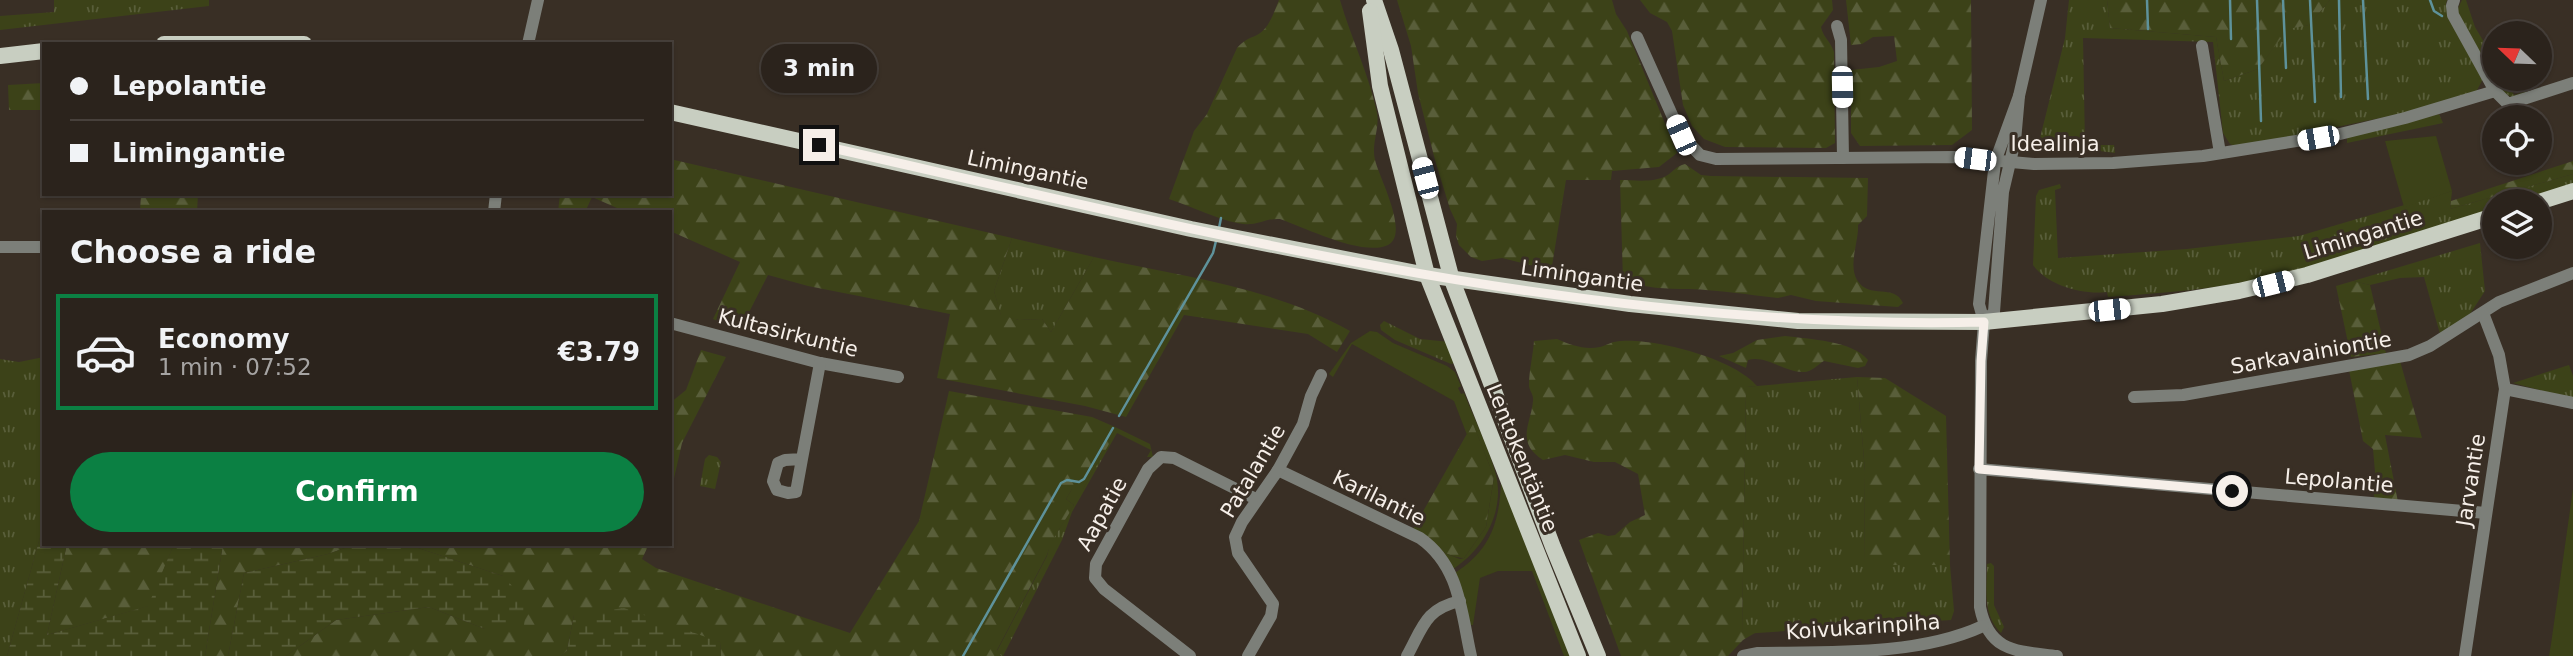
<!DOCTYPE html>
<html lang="en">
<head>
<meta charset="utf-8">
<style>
	:root { --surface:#2b231c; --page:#372f29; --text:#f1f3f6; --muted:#a6a4a3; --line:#47403b; --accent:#0b8043 }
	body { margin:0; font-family:"DejaVu Sans",sans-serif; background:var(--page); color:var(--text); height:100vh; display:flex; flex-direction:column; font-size:26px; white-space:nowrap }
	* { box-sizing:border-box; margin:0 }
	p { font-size:23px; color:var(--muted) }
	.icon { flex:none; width:38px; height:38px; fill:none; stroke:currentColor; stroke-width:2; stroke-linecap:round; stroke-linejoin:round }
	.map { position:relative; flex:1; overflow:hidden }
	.drawer { position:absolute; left:42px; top:210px; width:630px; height:336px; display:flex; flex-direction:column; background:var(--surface); border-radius:0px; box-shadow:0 2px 5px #0004,0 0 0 2px var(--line) }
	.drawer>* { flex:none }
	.top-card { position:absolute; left:42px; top:42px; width:630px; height:154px; border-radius:0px; box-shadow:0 2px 5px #0004,0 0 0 2px var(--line); display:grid; align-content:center; height:154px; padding:0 28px; background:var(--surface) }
	.needle { width:46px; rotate:293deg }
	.buttons { position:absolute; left:2482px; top:21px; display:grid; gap:14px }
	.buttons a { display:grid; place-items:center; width:70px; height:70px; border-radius:50%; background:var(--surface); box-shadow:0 2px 5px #0004,0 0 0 2px var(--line); font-size:35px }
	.end { position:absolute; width:32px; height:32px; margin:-16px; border:9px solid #f6efe9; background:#111; box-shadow:0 0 0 4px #111 }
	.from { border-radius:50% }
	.bubble { position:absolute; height:49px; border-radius:24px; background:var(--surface); box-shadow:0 2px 5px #0004,0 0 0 2px var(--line); font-size:23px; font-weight:700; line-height:49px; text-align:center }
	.car { position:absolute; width:21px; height:42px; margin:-21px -10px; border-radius:9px; box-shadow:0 0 5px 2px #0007; background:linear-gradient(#fff 24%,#345 0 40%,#fff 0 76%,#345 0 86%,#fff 0) }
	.top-card b { display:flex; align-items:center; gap:24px; height:66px; font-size:26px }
	.top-card b+b { border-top:2px solid var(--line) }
	.top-card i { width:18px; height:18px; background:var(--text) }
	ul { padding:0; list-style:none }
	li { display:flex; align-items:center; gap:21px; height:116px; margin:0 14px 10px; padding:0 14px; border:4px solid transparent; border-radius:0px }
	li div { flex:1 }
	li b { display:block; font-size:26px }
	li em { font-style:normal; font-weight:700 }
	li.on { border-color:var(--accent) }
	li>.icon { width:63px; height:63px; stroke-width:1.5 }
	h2 { padding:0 28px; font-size:32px; line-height:84px }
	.action { display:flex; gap:14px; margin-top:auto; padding:14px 28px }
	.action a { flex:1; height:80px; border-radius:42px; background:var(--accent); color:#fff; font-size:28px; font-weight:700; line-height:80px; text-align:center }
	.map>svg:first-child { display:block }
	.grass { fill:url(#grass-tufts) }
	.forest { fill:url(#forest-firs) }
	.wetland { fill:url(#wetland-marsh) }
	.park { fill:#3c4218 }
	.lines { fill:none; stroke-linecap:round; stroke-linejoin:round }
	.stream { stroke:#5e929b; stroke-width:2.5 }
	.minor { stroke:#7c7f79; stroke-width:12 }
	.major { stroke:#c8cec1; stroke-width:16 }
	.route { stroke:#f6efe9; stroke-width:9 }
	.labels { text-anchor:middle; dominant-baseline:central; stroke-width:6; stroke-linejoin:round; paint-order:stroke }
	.street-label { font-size:21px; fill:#f6efe9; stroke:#392f25 }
</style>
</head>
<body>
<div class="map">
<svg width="2573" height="656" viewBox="0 0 2573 656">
	<defs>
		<pattern id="grass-tufts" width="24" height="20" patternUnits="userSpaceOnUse" patternTransform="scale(1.75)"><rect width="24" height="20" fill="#3c4218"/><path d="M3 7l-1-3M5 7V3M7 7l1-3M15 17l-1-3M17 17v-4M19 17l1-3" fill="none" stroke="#595e3a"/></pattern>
		<pattern id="forest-firs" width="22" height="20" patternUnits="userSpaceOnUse" patternTransform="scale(1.75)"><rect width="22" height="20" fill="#3c4218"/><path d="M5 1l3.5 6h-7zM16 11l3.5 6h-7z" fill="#595e3a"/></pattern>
		<pattern id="wetland-marsh" width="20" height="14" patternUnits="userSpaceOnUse" patternTransform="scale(1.75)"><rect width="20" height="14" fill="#3c4218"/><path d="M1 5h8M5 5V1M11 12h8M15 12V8" fill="none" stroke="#595e3a"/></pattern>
	</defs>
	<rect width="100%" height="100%" fill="#392f25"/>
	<g class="grass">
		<polygon points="54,0 209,0 209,6 0,30 0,16 54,12"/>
		<polygon points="2069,0 2107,0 2110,28 2216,37 2224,81 2258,69 2288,28 2309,25 2330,0 2447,0 2446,4 2483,79 2476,92 2405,113 2238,147 2230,144 2223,133 2213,42 2083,38 2085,145 2114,145 2115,153 2045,144 2040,138 2065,38"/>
		<polygon points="2462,0 2466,0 2475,27 2494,59 2494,79 2505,79 2514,95 2527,91 2527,94 2511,97 2500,90 2461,21 2457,10"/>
		<polygon points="2439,114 2443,123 2347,143 2347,137"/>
		<path d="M 2573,174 L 2573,184 L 2519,201 L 2494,201 L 2494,209 C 2421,232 2348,258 2273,276 C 2220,289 2163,293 2108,297 L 2107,292 C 2082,295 2047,285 2033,265 L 2036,196 L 2039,190 L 2060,184 L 2061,188 L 2055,190 L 2058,258 L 2187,249 L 2299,236 L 2452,191 L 2450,209 Z"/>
		<polygon points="1012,238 1094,257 1051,332 1042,319 1019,320 1001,316 994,291"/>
		<polygon points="2480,243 2485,291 2470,314 2440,334 2424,277 2400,278 2370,285 2353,281"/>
		<polygon points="1384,321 1420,339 1450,342 1457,362 1451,364 1395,340 1381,330 1380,325"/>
		<polygon points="44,357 44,523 7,656 0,656 0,359 19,362"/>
		<polygon points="2569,365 2573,376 2573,399 2513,383"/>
		<polygon points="1857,377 1865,472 1864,564 1950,565 1954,611 1951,620 1742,634 1746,387"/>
		<polygon points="1115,427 1150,444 1153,457 1147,457 1151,450 1117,433 1072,512 1062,540 1003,656 1001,656 997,651 1047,556 1050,544 1074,505 1066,499 1072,489 1083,489 1115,432"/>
		<polygon points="709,455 717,457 721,462 715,489 700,486 705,459"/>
		<path d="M 1991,563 L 1994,566 L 1994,605 L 2004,627 L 2001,633 C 1982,614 1987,588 1987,564 Z"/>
	</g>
	<g class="forest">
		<path d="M 1279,0 L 1340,0 C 1351,38 1369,74 1377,113 C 1380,128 1371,144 1375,160 C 1379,177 1410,234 1388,245 C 1363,257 1306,228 1280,219 C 1266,218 1257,226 1243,224 C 1220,221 1191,206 1169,199 L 1194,131 L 1207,114 L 1237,48 C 1244,40 1248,39 1257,35 C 1269,29 1274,12 1279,0 Z"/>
		<polygon points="1397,0 1612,0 1616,14 1627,31 1677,153 1659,167 1612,171 1611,180 1566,180 1552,266 1538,267 1502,258 1482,261 1471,257 1459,245 1456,236 1457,224 1450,209 1435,160 1418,93 1411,46"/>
		<path d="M 1640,0 L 1832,0 L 1833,10 L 1821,27 C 1823,37 1831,42 1834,52 L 1835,143 L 1826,148 L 1725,147 L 1704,139 L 1692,126 L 1683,105 L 1672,31 L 1667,22 L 1650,13 Z"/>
		<polygon points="1846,0 1971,0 1972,130 1952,145 1860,146 1851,133 1851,70 1879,67 1897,61 1894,36 1873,37 1862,44 1851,45"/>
		<polygon points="2107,0 2330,0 2309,25 2288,29 2258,69 2224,81 2216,37 2110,28"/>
		<polygon points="44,83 44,110 9,110 8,85"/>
		<path d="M 670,159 L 1012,238 L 994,291 L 1001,315 L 1019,320 L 1042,319 L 1051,332 L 1094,257 C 1180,276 1273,287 1350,331 L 1337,352 L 1308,334 L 1184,315 L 1126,417 L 1085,406 L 937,378 L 950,314 L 808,286 L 768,275 L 740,330 L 713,319 L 740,262 L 670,231 L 670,212 L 626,212 L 592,197 L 585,212 L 558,212 L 560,194 L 670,194 Z"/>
		<polygon points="2573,161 2573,174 2450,209 2451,201"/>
		<path d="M 1685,164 L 1701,175 L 1711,176 L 1868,178 L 1867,216 L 1858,225 C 1859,241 1848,264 1857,280 C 1869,300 1894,283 1903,303 L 1898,307 L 1816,301 L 1791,295 L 1778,298 C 1749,295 1719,290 1689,289 C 1665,289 1646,288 1623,281 L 1620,180 C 1634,180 1653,183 1666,176 C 1673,172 1676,166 1685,164 Z"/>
		<polygon points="141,194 198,194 197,212 140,212"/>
		<polygon points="2353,281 2370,285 2386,353 2351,357 2336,286"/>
		<path d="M 1785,336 C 1808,339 1854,341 1868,360 L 1865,366 L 1858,368 L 1824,361 C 1817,365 1812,372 1804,372 C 1785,373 1767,355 1748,360 L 1746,368 L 1719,356 L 1733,353 L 1757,340 Z"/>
		<path d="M 1557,339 C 1571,345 1584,350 1600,347 C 1607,345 1613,341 1621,341 C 1656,338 1735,359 1757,386 L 1746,387 L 1742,633 L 1755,633 L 1743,640 L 1728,656 L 1621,656 L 1579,540 L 1598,533 L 1608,536 L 1615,535 L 1630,522 L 1645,515 L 1638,474 L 1615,462 L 1594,462 L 1565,455 L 1543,460 C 1515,442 1531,424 1533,401 C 1534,394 1529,391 1529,385 C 1529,371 1533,355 1534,341 Z"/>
		<polygon points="701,350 726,357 682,443 670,496 670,403 686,390"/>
		<polygon points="2400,361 2422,438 2385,435 2398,502 2375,500 2372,487 2376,483 2373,449 2363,441 2349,370"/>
		<polygon points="1857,377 1885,378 1946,416 1950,565 1864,565 1865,471"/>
		<path d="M 949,391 L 1092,417 L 1115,427 L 1116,432 L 1083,489 L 1072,489 L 1066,499 L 1074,505 C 1065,522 1052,537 1047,555 L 997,650 L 1001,656 L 721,656 L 720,642 L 574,615 L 567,651 L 561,656 L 286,656 L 336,620 L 429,607 L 485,629 L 503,576 L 406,544 L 649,544 L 642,559 L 656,568 L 850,633 L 919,521 Z"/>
		<path d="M 1473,423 L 1494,477 L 1486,527 L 1464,558 C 1445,557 1428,542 1412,531 Z"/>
		<polygon points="67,544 174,544 149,606 47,635"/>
		<polygon points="223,544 356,544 328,554 244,573 228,656 205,656"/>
	</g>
	<g class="wetland">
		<polygon points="44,523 44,544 67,544 47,635 148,606 174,544 223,544 205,656 7,656"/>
		<polygon points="356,544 406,544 503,576 527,602 524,625 485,629 429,607 336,620 286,656 228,656 244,573 328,554"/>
		<polygon points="624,608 720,642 721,656 561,656 567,651 574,615"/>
	</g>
	<g class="park">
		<polygon points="2436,136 2452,191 2404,207 2385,141"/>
		<path d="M 1370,331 L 1377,332 L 1393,343 L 1447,366 L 1455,372 L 1461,386 L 1458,388 L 1461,394 L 1464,393 C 1474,419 1489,447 1496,475 C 1505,512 1483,550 1453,569 L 1440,551 L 1460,559 L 1464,558 L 1486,527 L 1494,477 L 1473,424 L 1467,435 L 1454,401 L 1352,344 L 1333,377 L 1329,374 L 1351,343 Z"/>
		<path d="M 1501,483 L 1574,656 L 1564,656 L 1532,571 L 1498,571 L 1480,578 L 1473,625 L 1470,625 L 1455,573 C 1490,550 1499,524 1501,483 Z"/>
		<polygon points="2573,489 2573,656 2549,656 2551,644"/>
	</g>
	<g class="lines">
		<g class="stream">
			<polyline points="2147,0 2148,29"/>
			<polyline points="2230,0 2231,39"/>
			<polyline points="2257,0 2261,121"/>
			<polyline points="2283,0 2286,68"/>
			<polyline points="2310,0 2315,102"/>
			<polyline points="2339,0 2341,97"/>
			<polyline points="2363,0 2368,99"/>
			<polyline points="2430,0 2434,11 2442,16"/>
			<polyline points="1219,228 1221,218"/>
			<polyline points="1119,416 1213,253 1216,241"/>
			<polyline points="963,656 1061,483 1067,480 1079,482 1084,479 1113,428"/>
		</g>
		<g class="minor">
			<polyline points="2454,0 2452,6 2453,15 2495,91 2508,104 2573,83"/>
			<polyline points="1837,26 1841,40 1843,158"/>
			<polyline points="1637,37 1681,135 1700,155 1716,159 1955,157 2034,164 2113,163 2203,156 2340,134 2405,118 2495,91"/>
			<polyline points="528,44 538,0"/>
			<polyline points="2202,46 2220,153"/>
			<polyline points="2019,96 2041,0"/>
			<polyline points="494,212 496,194"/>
			<polyline points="0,247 44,247"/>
			<path d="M 1984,322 L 1994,312 L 2003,192 L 2015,141 L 2019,96 L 1995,162 L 1979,304 L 1984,322 L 1981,361 L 1980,607 C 1989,653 2018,651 2057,656"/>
			<polyline points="670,323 820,363 898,377"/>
			<polyline points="2505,389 2573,403"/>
			<polyline points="2134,397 2183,395 2409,355 2430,346 2499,302 2573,273"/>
			<polyline points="802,459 796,492 788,493 777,490 773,481 778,463 785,460 802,459 820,363"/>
			<polyline points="1979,469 2486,513"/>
			<path d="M 1278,470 L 1420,538 C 1460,566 1461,612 1471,656"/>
			<polyline points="1190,656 1104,589 1095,578 1096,564 1148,469 1161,457 1174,458 1256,499"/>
			<polyline points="1248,656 1271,616 1273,604 1238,553 1235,537 1242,522 1278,470 1303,424 1311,396 1321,375"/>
			<path d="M 1407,656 C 1423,627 1425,609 1460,601"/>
			<path d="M 1743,656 L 1758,653 C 1829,652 1918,656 1983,626"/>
			<polyline points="2465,656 2505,389 2499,355 2483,313"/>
		</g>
		<g class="major">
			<polyline points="1374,0 1391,50 1452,280 1553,547 1598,656"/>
			<polyline points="1370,11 1380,86 1427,275 1578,656"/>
			<polyline points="164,44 304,44"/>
			<polyline points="0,56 44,51"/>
			<polyline points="670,112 1191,229 1427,275 1630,304 1798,321 1984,322 2162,304 2239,291 2307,275 2494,216"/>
			<polyline points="2539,202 2573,191"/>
		</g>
	</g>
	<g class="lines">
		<path class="route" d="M 819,145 C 1200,231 1590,332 1984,322 L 1981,361 L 1979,469 L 2232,491"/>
	</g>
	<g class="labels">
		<g class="street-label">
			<text x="2055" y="144">Idealinja</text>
			<text transform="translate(1028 170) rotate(12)">Limingantie</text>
			<text transform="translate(2363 235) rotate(-17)">Limingantie</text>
			<text transform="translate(1582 276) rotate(8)">Limingantie</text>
			<text transform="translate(788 333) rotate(14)">Kultasirkuntie</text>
			<text transform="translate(2311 353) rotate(-10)">Sarkavainiontie</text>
			<text transform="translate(1522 458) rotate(68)">Lentokentäntie</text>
			<text transform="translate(1253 471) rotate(-59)">Patalantie</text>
			<text transform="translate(2471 480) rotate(-81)">Jarvantie</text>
			<text transform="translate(2339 481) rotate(5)">Lepolantie</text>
			<text transform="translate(1379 498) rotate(26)">Karilantie</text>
			<text transform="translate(1102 514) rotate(-61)">Aapatie</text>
			<text transform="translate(1863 627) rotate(-4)">Koivukarinpiha</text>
		</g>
	</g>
</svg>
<div class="buttons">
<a><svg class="needle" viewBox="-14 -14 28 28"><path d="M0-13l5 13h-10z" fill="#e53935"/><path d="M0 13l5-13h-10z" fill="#a6a4a3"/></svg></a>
<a><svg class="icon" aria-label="locate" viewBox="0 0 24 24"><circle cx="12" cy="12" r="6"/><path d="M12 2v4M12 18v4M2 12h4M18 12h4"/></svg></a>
<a><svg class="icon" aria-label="layers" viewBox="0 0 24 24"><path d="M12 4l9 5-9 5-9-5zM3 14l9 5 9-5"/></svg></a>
</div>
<i class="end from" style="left:2232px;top:491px"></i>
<i class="end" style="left:819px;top:145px"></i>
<div class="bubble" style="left:761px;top:44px;width:116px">3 min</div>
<i class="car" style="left:1842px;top:87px;rotate:179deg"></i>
<i class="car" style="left:1681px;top:135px;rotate:336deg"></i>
<i class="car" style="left:2318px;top:138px;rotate:260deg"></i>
<i class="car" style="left:1975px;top:159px;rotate:277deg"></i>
<i class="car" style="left:1425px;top:178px;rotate:345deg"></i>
<i class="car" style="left:2273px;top:284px;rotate:76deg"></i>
<i class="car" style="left:2109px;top:310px;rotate:84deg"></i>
<div class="top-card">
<b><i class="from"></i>Lepolantie</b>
<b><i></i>Limingantie</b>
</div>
<section class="drawer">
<h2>Choose a ride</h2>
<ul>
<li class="on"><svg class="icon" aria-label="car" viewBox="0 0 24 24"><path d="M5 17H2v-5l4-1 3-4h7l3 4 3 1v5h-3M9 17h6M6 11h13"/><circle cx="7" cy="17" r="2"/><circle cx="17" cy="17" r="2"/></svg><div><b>Economy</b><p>1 min · 07:52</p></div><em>€3.79</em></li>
</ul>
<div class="action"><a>Confirm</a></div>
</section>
</div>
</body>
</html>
